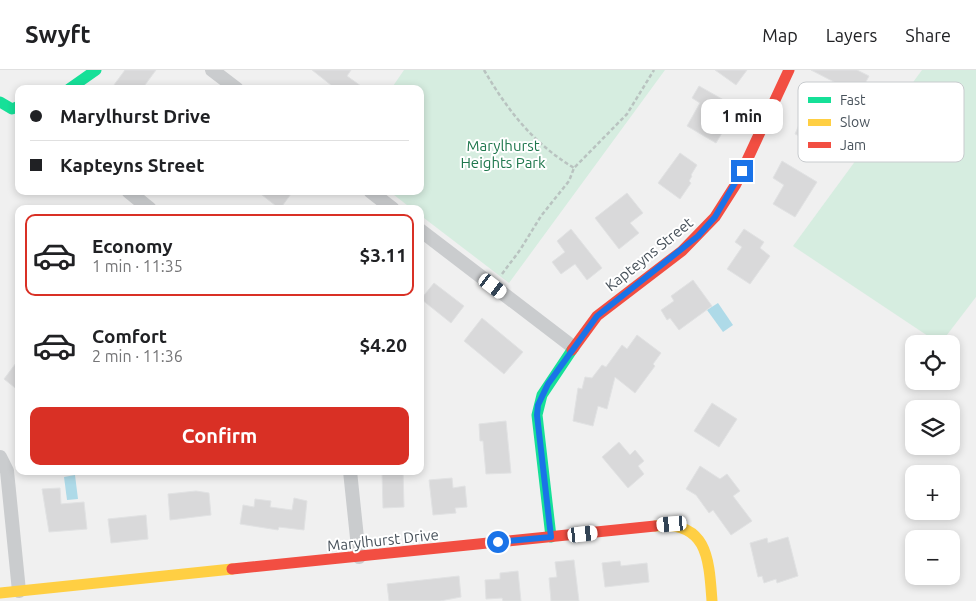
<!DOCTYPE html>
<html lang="en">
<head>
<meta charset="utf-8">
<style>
	:root { --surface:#fff; --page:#f2f2f2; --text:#202124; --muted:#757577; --line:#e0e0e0; --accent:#d93025 }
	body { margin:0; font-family:Ubuntu,sans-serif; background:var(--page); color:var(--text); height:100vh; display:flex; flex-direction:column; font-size:19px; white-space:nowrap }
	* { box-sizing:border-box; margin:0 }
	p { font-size:16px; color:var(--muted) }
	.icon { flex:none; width:28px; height:28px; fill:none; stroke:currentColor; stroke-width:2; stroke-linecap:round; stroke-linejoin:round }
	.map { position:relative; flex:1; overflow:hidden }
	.side { position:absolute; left:15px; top:135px; width:409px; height:270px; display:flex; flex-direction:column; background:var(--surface); border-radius:10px; box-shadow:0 2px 8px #0003 }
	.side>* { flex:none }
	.banner { position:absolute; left:15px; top:15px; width:409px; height:110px; border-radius:10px; box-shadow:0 2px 8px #0003; display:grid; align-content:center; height:110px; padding:0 15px; background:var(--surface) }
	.tools { position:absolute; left:905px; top:265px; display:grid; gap:10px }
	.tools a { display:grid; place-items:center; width:55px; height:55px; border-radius:10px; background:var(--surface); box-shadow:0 2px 8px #0003; font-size:25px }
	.end { position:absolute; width:22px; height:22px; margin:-11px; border:6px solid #1a73e8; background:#fff; box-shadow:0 0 0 2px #fff }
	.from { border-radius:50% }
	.bubble { position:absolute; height:35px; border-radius:10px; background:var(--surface); box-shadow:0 2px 8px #0003; font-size:16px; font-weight:700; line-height:35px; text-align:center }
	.car { position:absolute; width:15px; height:30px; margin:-15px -8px; border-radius:6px; box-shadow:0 0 4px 1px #0007; background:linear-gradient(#fff 24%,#345 0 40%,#fff 0 76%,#345 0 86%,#fff 0) }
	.banner b { display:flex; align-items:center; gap:18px; height:48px; font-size:19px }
	.banner b+b { border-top:1px solid var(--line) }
	.banner i { width:12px; height:12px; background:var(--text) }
	ul { padding:9px 0 0; list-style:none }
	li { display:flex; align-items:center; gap:15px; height:82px; margin:0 10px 8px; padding:0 5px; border:2px solid transparent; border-radius:10px }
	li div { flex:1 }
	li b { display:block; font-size:19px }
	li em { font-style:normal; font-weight:700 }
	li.on { border-color:var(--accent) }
	li>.icon { width:45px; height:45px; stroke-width:1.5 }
	.cta { display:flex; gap:10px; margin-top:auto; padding:10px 15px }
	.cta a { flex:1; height:58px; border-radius:10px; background:var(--accent); color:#fff; font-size:20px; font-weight:700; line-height:58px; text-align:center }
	header { display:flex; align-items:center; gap:30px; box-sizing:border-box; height:70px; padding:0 25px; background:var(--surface); border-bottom:1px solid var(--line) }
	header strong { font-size:24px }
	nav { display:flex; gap:28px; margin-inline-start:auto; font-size:18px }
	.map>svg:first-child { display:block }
	.green { fill:#d6ede0 }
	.water { fill:#aedae8 }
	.building { fill:#d9d9da; stroke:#e1e2e3 }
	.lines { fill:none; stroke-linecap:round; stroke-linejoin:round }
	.path { stroke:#b9c3c0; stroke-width:2.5; stroke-dasharray:4 2.5; stroke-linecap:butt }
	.street { stroke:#caccce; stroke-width:14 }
	.fast { stroke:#16e098; stroke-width:11 }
	.slow { stroke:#ffcf43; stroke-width:11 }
	.jam { stroke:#f24e42; stroke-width:11 }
	.route { stroke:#1a73e8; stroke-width:6 }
	.labels { text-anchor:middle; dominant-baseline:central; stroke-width:4; stroke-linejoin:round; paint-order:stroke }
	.park-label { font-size:15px; fill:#1f774d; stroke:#fff }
	.street-label { font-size:15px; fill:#48525b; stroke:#fff }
	.key { fill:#fff; stroke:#c8cbce; stroke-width:1 }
	.key-label { font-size:14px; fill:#48525b }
</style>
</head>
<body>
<header>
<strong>Swyft</strong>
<nav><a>Map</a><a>Layers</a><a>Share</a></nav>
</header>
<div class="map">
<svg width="976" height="531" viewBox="0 0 976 531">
	<rect width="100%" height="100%" fill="#f0f0f0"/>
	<g class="green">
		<polygon points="404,0 665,0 509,213 420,145 420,139 412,139 389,121 420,121 420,19 391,19"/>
		<polygon points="922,0 976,0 976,227 940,274 793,176"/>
	</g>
	<g class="water">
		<polygon points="718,233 733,255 723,262 707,240"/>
		<polygon points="75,405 78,429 67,430 64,407"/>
	</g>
	<g class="building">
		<polygon points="125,0 156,0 142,19 111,19"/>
		<polygon points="312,0 351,0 347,6 365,19 336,19"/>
		<polygon points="715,0 747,0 736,15"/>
		<polygon points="811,0 857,0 869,6 859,25"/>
		<polygon points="699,16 729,33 718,51 726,56 716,73 687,56 700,33 692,28"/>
		<polygon points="815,30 839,41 836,48 839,50 832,66 828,64 822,76 795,64 805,41 810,43"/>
		<polygon points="680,83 697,95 691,105 692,106 689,111 691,113 680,129 658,113"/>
		<polygon points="782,91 817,112 795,147 773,134 784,115 773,108"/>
		<polygon points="257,121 293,121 280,139"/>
		<polygon points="627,123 643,143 630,153 639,163 619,179 595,148"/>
		<polygon points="571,159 602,198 587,210 575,194 561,204 552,192 565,182 557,171"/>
		<polygon points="744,159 764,172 760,178 770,186 750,214 727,199 742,177 735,172"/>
		<polygon points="693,210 712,236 679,260 670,248 667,250 661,240 674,231 671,226"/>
		<polygon points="434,213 464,236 451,253 421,229"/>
		<polygon points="482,248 523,282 504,304 464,271"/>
		<polygon points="637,265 661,283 653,294 655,296 635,323 615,307 607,339 598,336 593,356 573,351 578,318 582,319 585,307 592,308 602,295 606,297 622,275 627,279"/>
		<polygon points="19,289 19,321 4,309"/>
		<polygon points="712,333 737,349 719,377 694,361"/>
		<polygon points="506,351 511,403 486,404 483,371 480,371 479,354"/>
		<polygon points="619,372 630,385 635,380 644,391 638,396 644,404 628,418 602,387"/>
		<polygon points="700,396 720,409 727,404 740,421 733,426 752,451 731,465 713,440 709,443 696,425 686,419"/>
		<polygon points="382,401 403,401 404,437 383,438"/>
		<polygon points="452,408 453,418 465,416 467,437 455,438 456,443 433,445 429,410"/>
		<polygon points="60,418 61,434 84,432 87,459 49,462 42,419"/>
		<polygon points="196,421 209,423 211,445 170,450 168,424"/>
		<polygon points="294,428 307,431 304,460 279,457 278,460 240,454 243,435 254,437 255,429 271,431 270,437 292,440"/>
		<polygon points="146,445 148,469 111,473 108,449"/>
		<polygon points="788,467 798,506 777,513 776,509 764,513 762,506 758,507 750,473 767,468 768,473"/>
		<polygon points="574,490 579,531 551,531 549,508 557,507 555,492"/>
		<polygon points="620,491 621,496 647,493 649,512 605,517 602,493"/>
		<polygon points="518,501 521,531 503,531 502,528 486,529 485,510 500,509 500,503"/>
		<polygon points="459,506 461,527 440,531 389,531 387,514"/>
	</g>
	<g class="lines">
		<g class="path">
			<path d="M 484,0 C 508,41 533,73 574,98"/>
			<polyline points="502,204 520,180 541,146 569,111 574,98 627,44 654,0"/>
		</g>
		<g class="street">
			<polyline points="212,0 237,19"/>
			<polyline points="128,121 150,139"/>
			<polyline points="370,121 393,139"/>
			<polyline points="420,160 573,277"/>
			<polyline points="0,387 7,401 19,521"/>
			<polyline points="350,401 359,487"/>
		</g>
		<g class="fast">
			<polyline points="69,19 96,0"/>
			<polyline points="0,32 12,39 19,36"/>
			<polyline points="551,467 537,345 542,325 572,280"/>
		</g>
		<g class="slow">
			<path d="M 655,456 C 708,450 709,490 712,531"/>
			<polyline points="0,523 232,499"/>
		</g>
		<g class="jam">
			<polyline points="572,280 597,246 682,181 715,147 736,114 789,0"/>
			<polyline points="232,499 655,456"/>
		</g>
	</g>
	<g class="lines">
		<polyline class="route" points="498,472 551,467 537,345 538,335 548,314 597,246 698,166 715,147 742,101"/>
	</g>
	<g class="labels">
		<g class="park-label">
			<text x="503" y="75">Marylhurst<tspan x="503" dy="17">Heights Park</tspan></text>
		</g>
		<g class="street-label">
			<text transform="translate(649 184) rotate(-39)">Kapteyns Street</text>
			<text transform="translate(383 470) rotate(-6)">Marylhurst Drive</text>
		</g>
	</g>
	<rect x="798" y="12" width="166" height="80" rx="8" class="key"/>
	<rect x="808" y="27" width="23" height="6" fill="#16e098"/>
	<rect x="808" y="49" width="23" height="7" fill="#ffcf43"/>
	<rect x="808" y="72" width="23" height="6" fill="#f24e42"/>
	<g class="key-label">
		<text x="840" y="35">Fast</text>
		<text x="840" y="57">Slow</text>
		<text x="840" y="80">Jam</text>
	</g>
</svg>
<div class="tools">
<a><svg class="icon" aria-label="locate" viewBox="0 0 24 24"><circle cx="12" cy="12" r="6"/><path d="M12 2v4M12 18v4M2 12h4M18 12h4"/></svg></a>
<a><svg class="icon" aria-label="layers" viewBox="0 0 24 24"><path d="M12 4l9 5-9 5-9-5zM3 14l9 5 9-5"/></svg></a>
<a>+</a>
<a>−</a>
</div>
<i class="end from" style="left:498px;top:472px"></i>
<i class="end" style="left:742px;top:101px"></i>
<div class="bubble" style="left:701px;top:29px;width:82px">1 min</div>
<i class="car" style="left:493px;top:216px;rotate:127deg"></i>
<i class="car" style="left:672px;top:454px;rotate:265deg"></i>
<i class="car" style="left:583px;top:464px;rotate:84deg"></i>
<div class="banner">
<b><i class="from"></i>Marylhurst Drive</b>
<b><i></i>Kapteyns Street</b>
</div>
<section class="side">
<ul>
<li class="on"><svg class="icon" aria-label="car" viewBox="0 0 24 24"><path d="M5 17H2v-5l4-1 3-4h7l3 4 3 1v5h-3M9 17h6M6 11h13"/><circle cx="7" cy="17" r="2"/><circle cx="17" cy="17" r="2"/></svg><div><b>Economy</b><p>1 min · 11:35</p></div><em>$3.11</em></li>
<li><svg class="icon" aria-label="car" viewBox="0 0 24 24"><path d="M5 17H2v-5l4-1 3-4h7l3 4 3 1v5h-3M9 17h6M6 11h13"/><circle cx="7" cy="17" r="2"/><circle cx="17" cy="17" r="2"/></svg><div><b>Comfort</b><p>2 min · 11:36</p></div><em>$4.20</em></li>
</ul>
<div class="cta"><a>Confirm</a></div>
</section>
</div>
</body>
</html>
